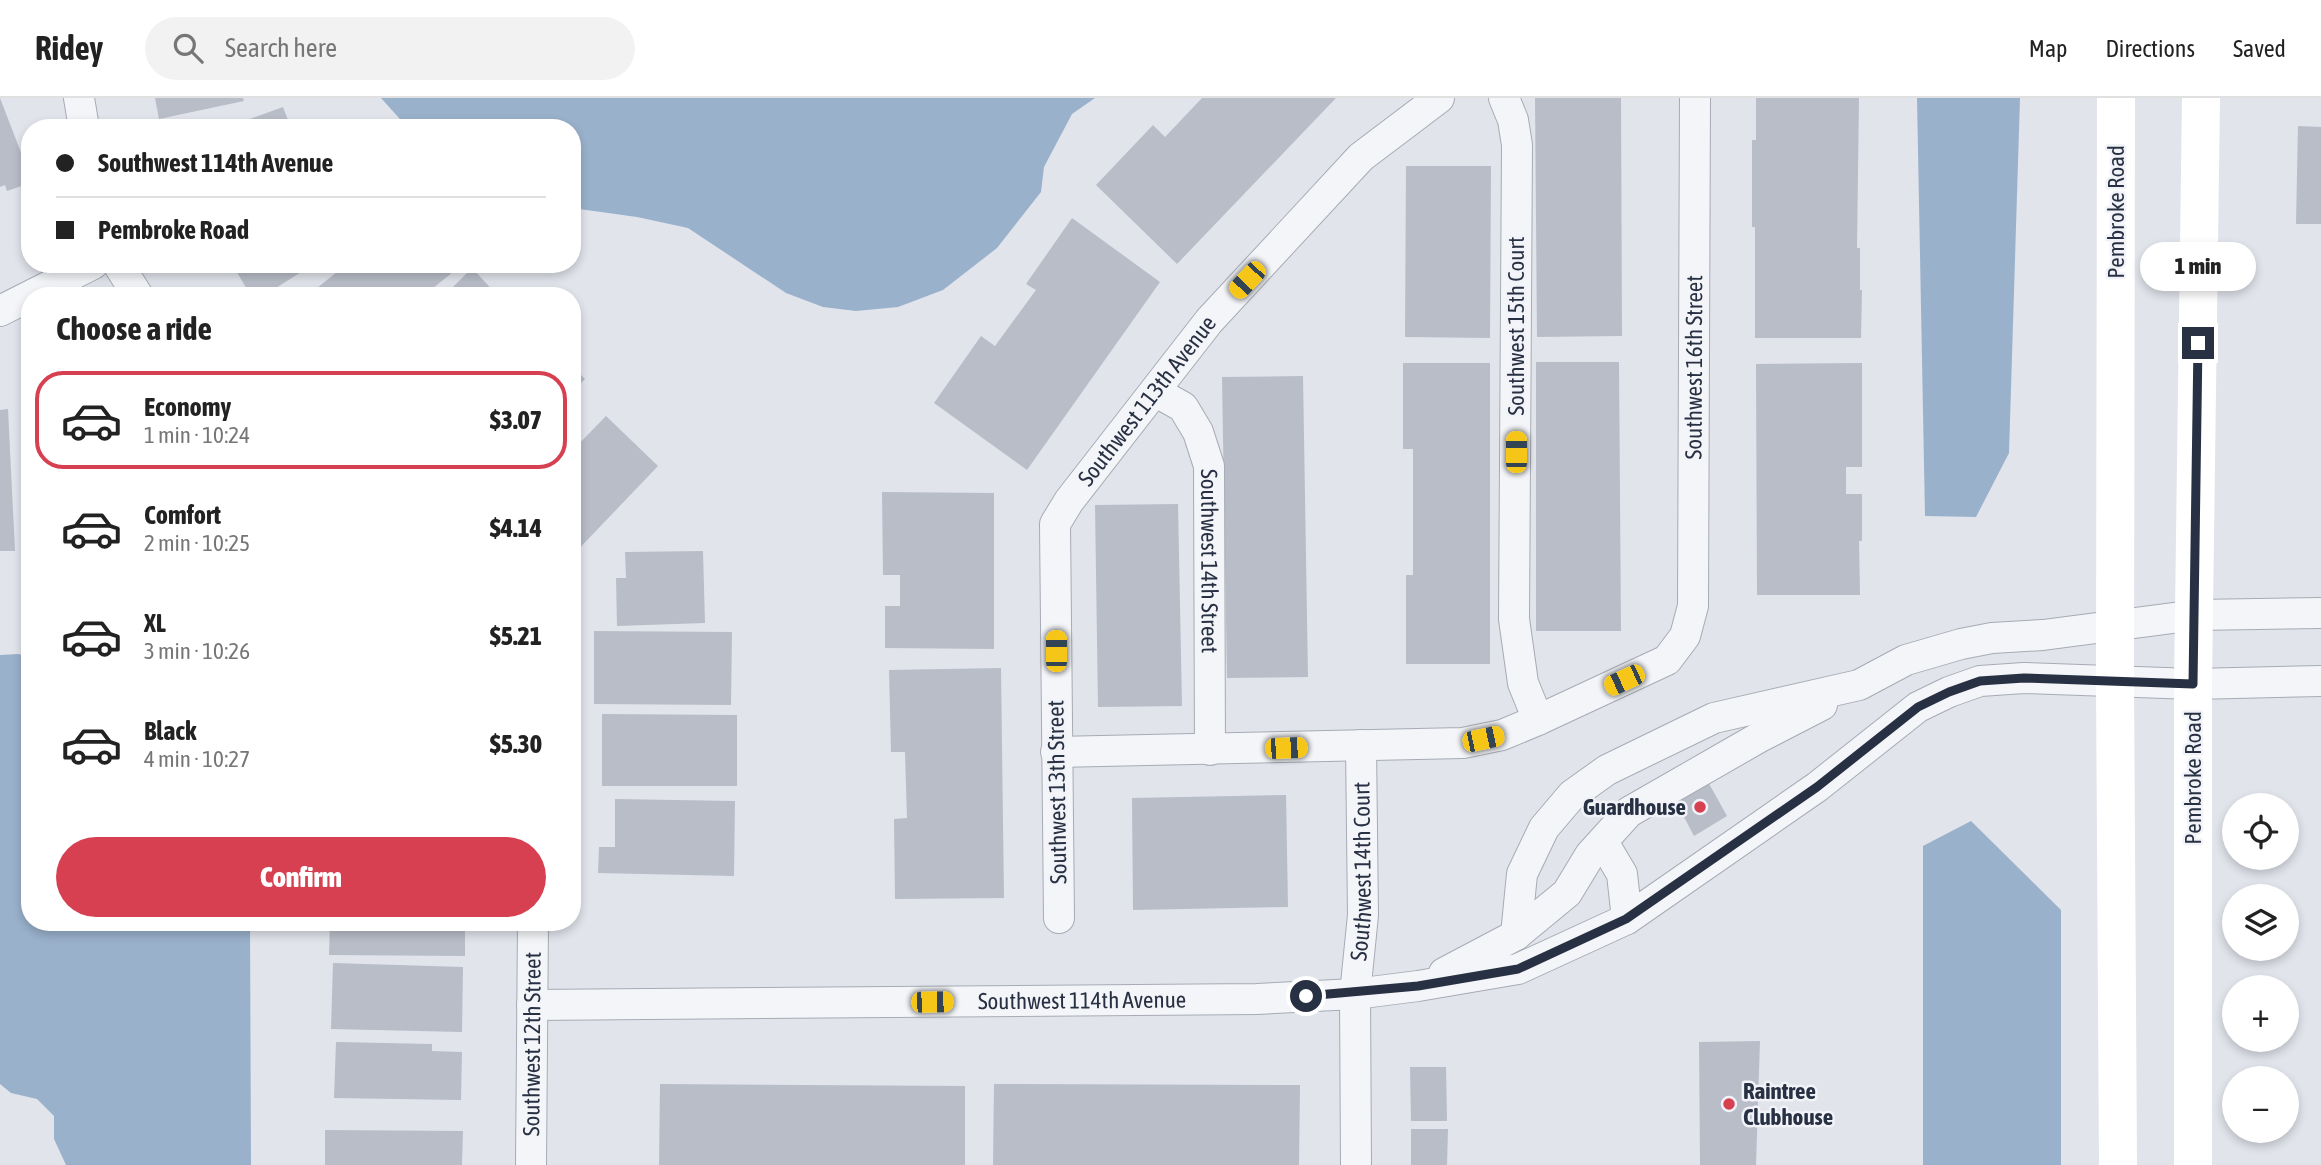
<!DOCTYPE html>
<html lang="en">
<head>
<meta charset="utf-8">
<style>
	:root { --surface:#fff; --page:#f2f2f2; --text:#222; --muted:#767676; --line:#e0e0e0; --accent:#d64051 }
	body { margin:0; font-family:"Asap Condensed",sans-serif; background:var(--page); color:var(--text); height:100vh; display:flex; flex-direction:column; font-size:26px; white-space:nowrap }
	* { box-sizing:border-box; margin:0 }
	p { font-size:23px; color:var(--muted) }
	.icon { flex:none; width:38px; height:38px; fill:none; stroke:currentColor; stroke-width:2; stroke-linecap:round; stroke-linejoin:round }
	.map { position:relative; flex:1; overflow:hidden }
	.details { position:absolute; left:21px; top:189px; width:560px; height:644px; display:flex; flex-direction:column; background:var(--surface); border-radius:28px; box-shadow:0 4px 10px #0003 }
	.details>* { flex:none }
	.hud { position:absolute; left:21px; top:21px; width:560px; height:154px; border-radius:28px; box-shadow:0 4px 10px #0003; display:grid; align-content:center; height:154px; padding:0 35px; background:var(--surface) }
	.controls { position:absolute; left:2222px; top:695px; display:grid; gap:14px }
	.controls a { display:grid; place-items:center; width:77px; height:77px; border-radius:50%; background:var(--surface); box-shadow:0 4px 10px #0003; font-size:35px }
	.end { position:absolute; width:32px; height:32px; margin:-16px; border:9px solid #283143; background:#fff; box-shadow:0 0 0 4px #fff }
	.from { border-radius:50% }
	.bubble { position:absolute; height:49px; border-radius:24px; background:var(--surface); box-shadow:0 4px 10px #0003; font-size:23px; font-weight:800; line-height:49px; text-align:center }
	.car { position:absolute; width:21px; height:42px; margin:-21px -10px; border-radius:9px; box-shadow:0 0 5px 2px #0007; background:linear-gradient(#f5c518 24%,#345 0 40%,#f5c518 0 76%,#345 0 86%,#f5c518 0) }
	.hud b { display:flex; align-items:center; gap:24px; height:66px; font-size:26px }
	.hud b+b { border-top:2px solid var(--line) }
	.hud i { width:18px; height:18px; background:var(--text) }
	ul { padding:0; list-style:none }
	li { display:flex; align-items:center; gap:21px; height:98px; margin:0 14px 10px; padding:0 21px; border:4px solid transparent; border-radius:28px }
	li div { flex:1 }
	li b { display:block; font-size:26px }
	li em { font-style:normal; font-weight:800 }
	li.active { border-color:var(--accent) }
	li>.icon { width:63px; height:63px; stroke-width:1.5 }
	h2 { padding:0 35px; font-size:32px; line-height:84px }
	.primary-button { display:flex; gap:14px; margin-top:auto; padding:14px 35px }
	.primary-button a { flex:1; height:80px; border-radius:42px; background:var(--accent); color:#fff; font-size:28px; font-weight:800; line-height:80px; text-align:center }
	header { display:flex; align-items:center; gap:42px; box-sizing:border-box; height:98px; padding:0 35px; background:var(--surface); border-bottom:2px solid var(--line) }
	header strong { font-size:33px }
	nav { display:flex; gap:38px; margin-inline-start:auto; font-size:24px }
	.search { width:490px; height:63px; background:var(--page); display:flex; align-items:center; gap:18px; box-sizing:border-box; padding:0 24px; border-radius:38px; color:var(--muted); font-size:26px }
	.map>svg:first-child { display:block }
	.water { fill:#9ab1cc }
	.building { fill:#b8bdc8 }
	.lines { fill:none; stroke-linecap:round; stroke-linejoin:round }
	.street-casing { stroke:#a6abb5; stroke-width:32 }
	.street { stroke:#f4f5f8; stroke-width:30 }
	.secondary { stroke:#fff; stroke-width:38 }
	.route { stroke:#283143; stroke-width:9 }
	.poi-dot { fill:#d64051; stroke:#f1f3f8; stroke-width:2.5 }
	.labels { text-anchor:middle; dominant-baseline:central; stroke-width:5; stroke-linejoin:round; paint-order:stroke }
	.street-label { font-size:23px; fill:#283143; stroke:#f1f3f8 }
	.poi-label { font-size:23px; font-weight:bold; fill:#283143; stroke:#f1f3f8; text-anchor:end }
</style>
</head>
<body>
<header>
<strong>Ridey</strong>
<div class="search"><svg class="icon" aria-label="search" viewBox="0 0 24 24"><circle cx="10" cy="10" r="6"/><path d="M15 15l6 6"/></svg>Search here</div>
<nav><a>Map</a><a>Directions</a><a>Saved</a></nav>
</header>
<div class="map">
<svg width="2321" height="1067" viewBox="0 0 2321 1067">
	<rect width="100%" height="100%" fill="#e1e4eb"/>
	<g class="water">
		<polygon points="381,0 1095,0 1072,16 1044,69 1041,94 997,150 943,192 898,209 856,213 823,209 786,195 688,130 637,119 572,110 572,30 408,30"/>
		<polygon points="1917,0 2020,0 2009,355 1976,419 1925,418"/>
		<polygon points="18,556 30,559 30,824 250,824 251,1067 66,1067 54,1041 54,1018 37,1001 11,995 0,986 0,557"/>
		<polygon points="1971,723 2061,812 2061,1067 1923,1067 1923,748"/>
	</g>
	<g class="building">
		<polygon points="0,0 30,78 30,85 7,93 5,87 0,89"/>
		<polygon points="155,0 243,0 244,3 159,21"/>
		<polygon points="1202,0 1336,0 1177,166 1096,87 1153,27 1165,39"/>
		<polygon points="1535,0 1621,0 1622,238 1537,239"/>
		<polygon points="1756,0 1859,0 1857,150 1860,150 1860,192 1862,192 1861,240 1755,240 1755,129 1752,129 1752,42 1756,42"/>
		<polygon points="283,9 291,30 228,30 228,29"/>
		<polygon points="2298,28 2321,29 2321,126 2296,126"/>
		<polygon points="1406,68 1491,68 1490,240 1405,239"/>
		<polygon points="1072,120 1160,184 1027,372 934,305 981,238 995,248 1036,192 1026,186"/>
		<polygon points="232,166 314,166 263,198 251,198"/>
		<polygon points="347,166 447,166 453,174 423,198 307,198"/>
		<polygon points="472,170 498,198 444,198"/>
		<polygon points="1536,264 1619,264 1621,533 1536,533"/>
		<polygon points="1403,265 1490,265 1490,566 1406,566 1406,477 1413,477 1413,351 1403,351"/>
		<polygon points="1862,265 1862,369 1846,369 1846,396 1862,396 1862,443 1859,443 1860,497 1757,497 1756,266"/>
		<polygon points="572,268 585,281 572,294"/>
		<polygon points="1303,278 1308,579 1227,580 1222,279"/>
		<polygon points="8,311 15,453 0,453 0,312"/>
		<polygon points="606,318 658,368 572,458 572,353"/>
		<polygon points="882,394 994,395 994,551 885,550 885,508 900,508 900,477 883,477"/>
		<polygon points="1178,406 1182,608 1098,609 1095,407"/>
		<polygon points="703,453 705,525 617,528 616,480 626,480 625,454"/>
		<polygon points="594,533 732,534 731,607 594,606"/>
		<polygon points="1001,570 1004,800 895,801 894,721 907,720 905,654 891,654 889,572"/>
		<polygon points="602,616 737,617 737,688 602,688"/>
		<polygon points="1707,682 1727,718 1694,738 1674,700"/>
		<polygon points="1286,697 1288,809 1133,812 1132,700"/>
		<polygon points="615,701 735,703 734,778 598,775 599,749 615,749"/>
		<polygon points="330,824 465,824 465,858 329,857"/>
		<polygon points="333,865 463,869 462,934 331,931"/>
		<polygon points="1760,943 1756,1067 1700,1067 1699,944"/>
		<polygon points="336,944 432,946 432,953 462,954 461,1002 334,1000"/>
		<polygon points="1410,969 1446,969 1447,1023 1411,1023"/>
		<polygon points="660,986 965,988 965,1067 659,1067"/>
		<polygon points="994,986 1300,987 1299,1067 993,1067"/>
		<polygon points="1411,1031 1448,1031 1447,1067 1411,1067"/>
		<polygon points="325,1032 463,1033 462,1067 325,1067"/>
	</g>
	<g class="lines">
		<defs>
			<g id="street">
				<polyline points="79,0 84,30"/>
				<polyline points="1504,0 1513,22 1517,47 1514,521 1523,585 1538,622"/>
				<polyline points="118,166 138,198"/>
				<polyline points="0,213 93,166"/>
				<path id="s1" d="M 1156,294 L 1183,309 L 1198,334 L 1209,368 L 1210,652"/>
				<path id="s2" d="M 1056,654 L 1463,645 L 1502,637 L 1538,622 L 1667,562 L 1685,538 L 1693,508 L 1695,0"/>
				<polyline points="1603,744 1622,776 1627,821"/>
				<path id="s3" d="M 1059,820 L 1055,426 L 1069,403 L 1209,223 L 1361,59 L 1439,0"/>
				<polyline points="1516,837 1567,795 1590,757 1629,714 1758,640 1822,607"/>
				<polyline points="1444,875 1516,837 1522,776 1544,730 1572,697 1607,672 1714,620 1859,587 1906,562 1961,546 1992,540 2043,537 2196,517 2321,515"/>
				<path id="s4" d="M 532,907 L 1257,901 L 1355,896 L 1418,888 L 1518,871 L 1627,821 L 1817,689 L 1918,609 L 1949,594 L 1980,583 L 2024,580 L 2193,586 L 2321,583"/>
				<path id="s5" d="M 531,1067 L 533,824"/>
				<path id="s6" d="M 1356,1067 L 1355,896 L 1363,817 L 1361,647"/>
			</g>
		</defs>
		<use href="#street" class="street-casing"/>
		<use href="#street" class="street"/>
		<g class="secondary">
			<polyline points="2116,0 2115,583 2118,1067"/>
			<polyline points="2193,1067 2193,586 2201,0"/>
		</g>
	</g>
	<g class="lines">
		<polyline class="route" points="1306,898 1418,888 1518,871 1626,821 1817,689 1918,609 1949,594 1980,583 2024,580 2193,586 2198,245"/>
	</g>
	<g class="poi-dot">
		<circle cx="1700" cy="709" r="7"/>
		<circle cx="1729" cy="1006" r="7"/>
	</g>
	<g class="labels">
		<g class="street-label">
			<text transform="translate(2116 114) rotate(-90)">Pembroke Road</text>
			<text transform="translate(1516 228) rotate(-90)">Southwest 15th Court</text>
			<text stroke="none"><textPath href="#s2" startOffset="928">Southwest 16th Street</textPath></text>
			<text stroke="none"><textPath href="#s3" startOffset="548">Southwest 113th Avenue</textPath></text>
			<text stroke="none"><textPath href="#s1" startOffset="191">Southwest 14th Street</textPath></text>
			<text transform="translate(2193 680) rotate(-90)">Pembroke Road</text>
			<text transform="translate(1057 694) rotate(-91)">Southwest 13th Street</text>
			<text stroke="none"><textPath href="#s6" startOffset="294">Southwest 14th Court</textPath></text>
			<text stroke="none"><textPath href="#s4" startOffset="550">Southwest 114th Avenue</textPath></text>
			<text stroke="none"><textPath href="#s5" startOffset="121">Southwest 12th Street</textPath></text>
		</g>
		<g class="poi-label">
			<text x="1686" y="709">Guardhouse</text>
			<text x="1743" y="993" text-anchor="start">Raintree<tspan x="1743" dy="26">Clubhouse</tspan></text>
		</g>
	</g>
</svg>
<div class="controls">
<a><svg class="icon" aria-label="locate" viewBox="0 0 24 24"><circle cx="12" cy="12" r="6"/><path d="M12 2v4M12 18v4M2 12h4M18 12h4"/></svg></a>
<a><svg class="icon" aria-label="layers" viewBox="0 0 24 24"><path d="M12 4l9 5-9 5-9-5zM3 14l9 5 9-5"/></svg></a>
<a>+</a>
<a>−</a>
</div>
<i class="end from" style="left:1306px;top:898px"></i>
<i class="end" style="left:2198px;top:245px"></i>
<div class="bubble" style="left:2140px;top:144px;width:116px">1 min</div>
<i class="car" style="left:1247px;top:182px;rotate:223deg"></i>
<i class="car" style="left:1516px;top:354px;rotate:0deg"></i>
<i class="car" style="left:1056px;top:553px;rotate:0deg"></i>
<i class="car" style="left:1624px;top:582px;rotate:245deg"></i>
<i class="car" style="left:1483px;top:641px;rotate:78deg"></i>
<i class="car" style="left:1286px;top:650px;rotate:88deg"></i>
<i class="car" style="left:932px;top:904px;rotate:89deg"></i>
<div class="hud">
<b><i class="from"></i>Southwest 114th Avenue</b>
<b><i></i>Pembroke Road</b>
</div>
<section class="details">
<h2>Choose a ride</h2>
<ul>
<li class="active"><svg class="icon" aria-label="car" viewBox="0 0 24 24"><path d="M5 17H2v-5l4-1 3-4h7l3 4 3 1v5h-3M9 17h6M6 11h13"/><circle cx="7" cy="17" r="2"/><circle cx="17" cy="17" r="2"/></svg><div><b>Economy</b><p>1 min · 10:24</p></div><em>$3.07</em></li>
<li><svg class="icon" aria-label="car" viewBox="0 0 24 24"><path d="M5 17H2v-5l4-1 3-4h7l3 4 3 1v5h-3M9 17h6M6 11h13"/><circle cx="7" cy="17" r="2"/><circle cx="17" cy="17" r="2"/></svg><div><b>Comfort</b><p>2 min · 10:25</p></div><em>$4.14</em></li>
<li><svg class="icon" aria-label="car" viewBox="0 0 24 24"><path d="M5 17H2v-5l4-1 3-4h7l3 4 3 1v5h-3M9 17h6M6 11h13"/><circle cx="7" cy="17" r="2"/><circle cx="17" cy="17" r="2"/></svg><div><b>XL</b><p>3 min · 10:26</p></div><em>$5.21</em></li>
<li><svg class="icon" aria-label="car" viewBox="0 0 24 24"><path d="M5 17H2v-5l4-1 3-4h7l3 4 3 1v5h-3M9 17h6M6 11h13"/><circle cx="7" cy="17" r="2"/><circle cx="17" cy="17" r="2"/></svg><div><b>Black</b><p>4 min · 10:27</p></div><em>$5.30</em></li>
</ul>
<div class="primary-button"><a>Confirm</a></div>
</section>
</div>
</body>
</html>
